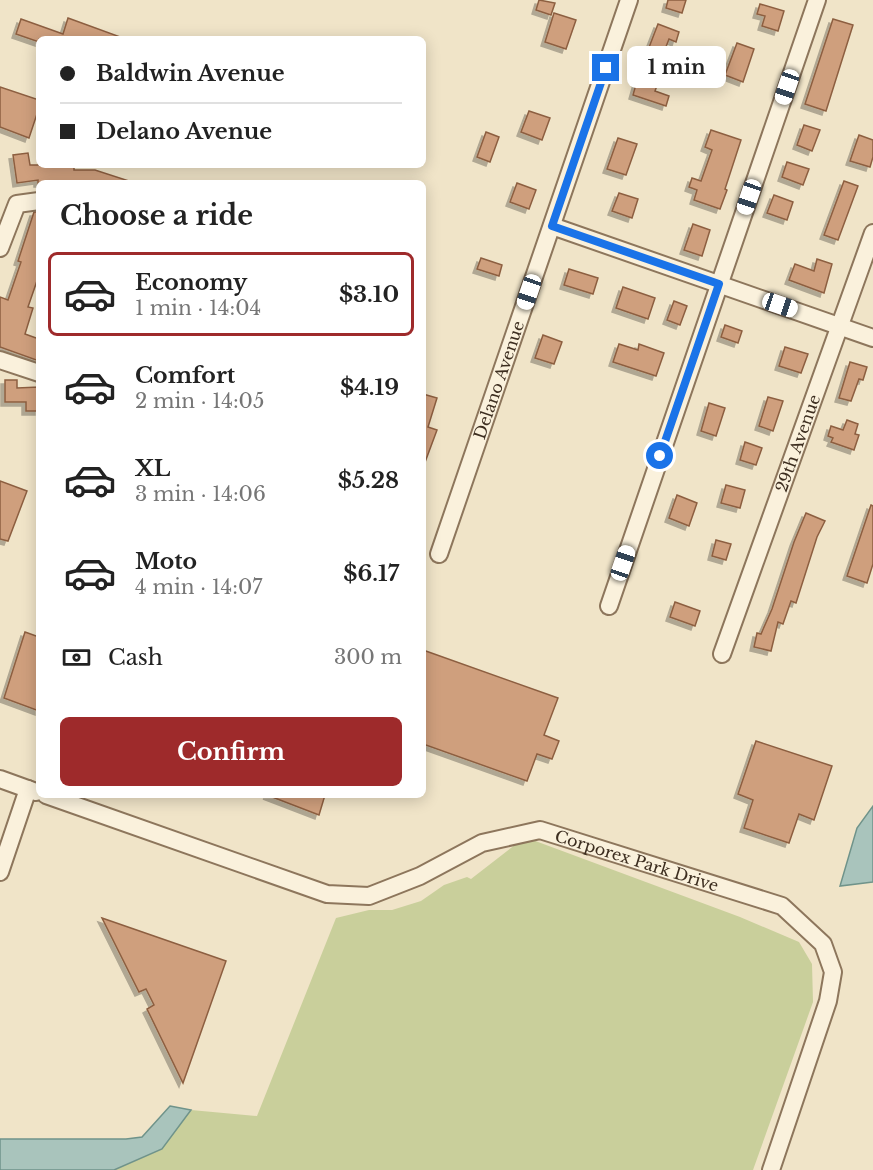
<!DOCTYPE html>
<html lang="en">
<head>
<meta charset="utf-8">
<style>
	:root { --surface:#fff; --page:#f6f6f6; --text:#222; --muted:#767676; --line:#e0e0e0; --accent:#9e2a2b }
	body { margin:0; font-family:"Libre Baskerville",serif; background:var(--page); color:var(--text); height:100vh; display:flex; flex-direction:column; font-size:22px; white-space:nowrap }
	* { box-sizing:border-box; margin:0 }
	p { font-size:20px; color:var(--muted) }
	.icon { flex:none; width:33px; height:33px; fill:none; stroke:currentColor; stroke-width:2; stroke-linecap:round; stroke-linejoin:round }
	.map { position:relative; flex:1; overflow:hidden }
	.sheet { position:absolute; left:36px; top:180px; width:390px; height:618px; display:flex; flex-direction:column; background:var(--surface); border-radius:9px; box-shadow:0 3px 15px #0003 }
	.sheet>* { flex:none }
	.guide { position:absolute; left:36px; top:36px; width:390px; height:132px; border-radius:9px; box-shadow:0 3px 15px #0003; display:grid; align-content:center; height:132px; padding:0 24px; background:var(--surface) }
	.end { position:absolute; width:27px; height:27px; margin:-14px; border:8px solid #1a73e8; background:#fff; box-shadow:0 0 0 3px #fff }
	.from { border-radius:50% }
	.bubble { position:absolute; height:42px; border-radius:9px; background:var(--surface); box-shadow:0 3px 15px #0003; font-size:20px; font-weight:700; line-height:42px; text-align:center }
	.car { position:absolute; width:18px; height:36px; margin:-18px -9px; border-radius:8px; box-shadow:0 0 4px 2px #0007; background:linear-gradient(#fff 24%,#345 0 40%,#fff 0 76%,#345 0 86%,#fff 0) }
	.guide b { display:flex; align-items:center; gap:21px; height:57px; font-size:22px }
	.guide b+b { border-top:2px solid var(--line) }
	.guide i { width:15px; height:15px; background:var(--text) }
	ul { padding:0; list-style:none }
	li { display:flex; align-items:center; gap:18px; height:84px; margin:0 12px 9px; padding:0 12px; border:3px solid transparent; border-radius:9px }
	li div { flex:1 }
	li b { display:block; font-size:22px }
	li em { font-style:normal; font-weight:700 }
	li.current { border-color:var(--accent) }
	li>.icon { width:54px; height:54px; stroke-width:1.5 }
	h2 { padding:0 24px; font-size:27px; line-height:72px }
	.pay { display:flex; align-items:center; gap:15px; height:66px; padding:0 24px; font-size:22px }
	.pay p { margin-inline-start:auto }
	.primary-button { display:flex; gap:12px; margin-top:auto; padding:12px 24px }
	.primary-button a { flex:1; height:69px; border-radius:9px; background:var(--accent); color:#fff; font-size:24px; font-weight:700; line-height:69px; text-align:center }
	.map>svg:first-child { display:block }
	.green { fill:#c9cf9b }
	.water { fill:#a9c4bc; stroke:#6f938a; stroke-width:1.5 }
	.building { fill:#cf9f7d; stroke:#8d5f41; stroke-width:1.5; filter:url(#shadow) }
	.lines { fill:none; stroke-linecap:round; stroke-linejoin:round }
	.minor-casing { stroke:#8d765c; stroke-width:20 }
	.minor { stroke:#faf1dc; stroke-width:16 }
	.route { stroke:#1a73e8; stroke-width:8 }
	.labels { text-anchor:middle; dominant-baseline:central; stroke-width:6; stroke-linejoin:round; paint-order:stroke }
	.street-label { font-size:16px; fill:#3d2e20; stroke:#f7eed8 }
</style>
</head>
<body>
<div class="map">
<svg width="873" height="1170" viewBox="0 0 873 1170">
	<defs>
		<filter id="shadow"><feDropShadow dx="-4" dy="4" stdDeviation="0" flood-color="#0004"/></filter>
	</defs>
	<rect width="100%" height="100%" fill="#f0e4c8"/>
	<polygon class="green" points="530,839 740,917 799,942 812,964 813,1002 753,1170 114,1170 162,1149 191,1110 257,1116 336,918 369,910 392,910 421,901 444,885 467,877 471,879 520,841"/>
	<g class="water">
		<polygon points="873,806 873,882 840,886 857,828"/>
		<polygon points="170,1106 191,1110 162,1149 114,1170 0,1170 0,1139 126,1139 142,1137"/>
	</g>
	<g class="building">
		<polygon points="539,0 555,3 551,15 536,10"/>
		<polygon points="668,0 686,0 682,13 666,8"/>
		<polygon points="760,4 784,11 778,31 762,26 765,16 757,14"/>
		<polygon points="554,13 576,20 566,49 545,42"/>
		<polygon points="68,18 123,38 122,39 39,39 39,42 16,34 21,19 63,34"/>
		<polygon points="833,19 853,25 826,111 805,104"/>
		<polygon points="658,24 679,32 676,42 669,39 659,65 664,67 655,91 669,96 666,106 633,95 646,49 648,50"/>
		<polygon points="737,43 754,49 743,82 725,75"/>
		<polygon points="0,87 39,100 39,108 29,138 0,127"/>
		<polygon points="529,111 550,118 542,140 521,132"/>
		<polygon points="804,125 820,130 812,151 797,145"/>
		<polygon points="711,130 741,140 725,189 727,190 720,209 694,200 697,190 689,187 692,178 701,181 712,150 705,147"/>
		<polygon points="486,132 499,137 490,162 477,157"/>
		<polygon points="859,135 873,140 873,157 870,167 850,161"/>
		<polygon points="618,138 637,144 626,175 607,169"/>
		<polygon points="28,153 30,165 74,165 74,170 95,170 129,181 129,183 38,183 38,180 17,183 13,155"/>
		<polygon points="787,162 809,169 803,185 782,177"/>
		<polygon points="844,181 858,186 838,240 824,235"/>
		<polygon points="517,183 536,190 529,209 510,202"/>
		<polygon points="619,193 638,199 632,218 612,211"/>
		<polygon points="774,195 793,202 787,220 767,213"/>
		<polygon points="34,212 39,212 39,275 28,307 33,308 25,334 39,339 39,361 0,347 0,297 8,300 21,262 18,261"/>
		<polygon points="693,224 710,230 702,256 684,250"/>
		<polygon points="481,258 502,265 499,276 477,269"/>
		<polygon points="817,259 832,264 824,293 789,280 795,264 814,271"/>
		<polygon points="569,269 598,278 593,294 564,285"/>
		<polygon points="623,287 655,298 648,319 616,308"/>
		<polygon points="674,301 687,306 680,325 667,320"/>
		<polygon points="725,325 742,331 738,343 721,337"/>
		<polygon points="543,335 562,342 554,364 535,358"/>
		<polygon points="619,344 638,350 639,344 664,353 656,376 613,362"/>
		<polygon points="785,347 808,354 801,373 779,366"/>
		<polygon points="850,362 867,367 863,380 859,379 851,401 839,398"/>
		<polygon points="5,380 17,380 17,388 39,387 39,411 26,411 26,402 5,402"/>
		<polygon points="423,394 437,398 428,427 437,430 424,465"/>
		<polygon points="768,397 783,401 773,431 759,426"/>
		<polygon points="709,403 725,408 716,436 701,431"/>
		<polygon points="847,420 858,424 855,434 859,435 854,450 831,442 833,438 828,436 831,426 843,430"/>
		<polygon points="745,442 762,448 756,465 740,460"/>
		<polygon points="0,481 27,491 8,541 0,539"/>
		<polygon points="726,485 745,490 740,508 721,503"/>
		<polygon points="677,495 697,503 689,526 669,518"/>
		<polygon points="871,505 873,506 873,564 867,583 847,576"/>
		<polygon points="806,513 825,521 817,537 796,603 791,601 783,624 778,622 771,651 754,647 757,633 761,634 772,609 794,542"/>
		<polygon points="716,540 731,544 726,560 712,556"/>
		<polygon points="675,602 700,611 695,626 670,617"/>
		<polygon points="25,632 39,637 39,711 4,698"/>
		<polygon points="423,650 558,698 544,735 559,741 552,759 537,754 527,781 423,744"/>
		<polygon points="756,741 832,766 814,820 799,814 789,843 744,828 753,800 738,794"/>
		<polygon points="267,795 325,795 319,815"/>
		<polygon points="102,918 226,961 183,1083 147,1009 154,1005 146,989 139,992"/>
	</g>
	<g class="lines">
		<defs>
			<g id="minor">
				<polyline points="552,226 873,338"/>
				<polyline points="0,248 17,204 39,201"/>
				<polyline points="0,360 39,373"/>
				<path id="s1" d="M 439,554 L 629,0"/>
				<polyline points="609,606 817,0"/>
				<path id="s2" d="M 722,654 L 873,233"/>
				<polyline points="0,779 36,792"/>
				<path id="s3" d="M 46,795 L 327,894 L 369,896 L 420,876 L 482,843 L 540,830 L 782,906 L 823,944 L 833,972 L 828,1001 L 771,1170"/>
				<polyline points="0,872 28,789"/>
			</g>
		</defs>
		<use href="#minor" class="minor-casing"/>
		<use href="#minor" class="minor"/>
	</g>
	<g class="lines">
		<polyline class="route" points="606,68 552,226 719,284 660,456"/>
	</g>
	<g class="labels">
		<g class="street-label">
			<text stroke="none"><textPath href="#s1" startOffset="184">Delano Avenue</textPath></text>
			<text stroke="none"><textPath href="#s2" startOffset="224">29th Avenue</textPath></text>
			<text stroke="none"><textPath href="#s3" startOffset="626">Corporex Park Drive</textPath></text>
		</g>
	</g>
</svg>
<i class="end from" style="left:660px;top:456px"></i>
<i class="end" style="left:606px;top:68px"></i>
<div class="bubble" style="left:627px;top:46px;width:99px">1 min</div>
<i class="car" style="left:787px;top:87px;rotate:199deg"></i>
<i class="car" style="left:749px;top:197px;rotate:199deg"></i>
<i class="car" style="left:529px;top:292px;rotate:199deg"></i>
<i class="car" style="left:780px;top:305px;rotate:109deg"></i>
<i class="car" style="left:623px;top:563px;rotate:19deg"></i>
<div class="guide">
<b><i class="from"></i>Baldwin Avenue</b>
<b><i></i>Delano Avenue</b>
</div>
<section class="sheet">
<h2>Choose a ride</h2>
<ul>
<li class="current"><svg class="icon" aria-label="car" viewBox="0 0 24 24"><path d="M5 17H2v-5l4-1 3-4h7l3 4 3 1v5h-3M9 17h6M6 11h13"/><circle cx="7" cy="17" r="2"/><circle cx="17" cy="17" r="2"/></svg><div><b>Economy</b><p>1 min · 14:04</p></div><em>$3.10</em></li>
<li><svg class="icon" aria-label="car" viewBox="0 0 24 24"><path d="M5 17H2v-5l4-1 3-4h7l3 4 3 1v5h-3M9 17h6M6 11h13"/><circle cx="7" cy="17" r="2"/><circle cx="17" cy="17" r="2"/></svg><div><b>Comfort</b><p>2 min · 14:05</p></div><em>$4.19</em></li>
<li><svg class="icon" aria-label="car" viewBox="0 0 24 24"><path d="M5 17H2v-5l4-1 3-4h7l3 4 3 1v5h-3M9 17h6M6 11h13"/><circle cx="7" cy="17" r="2"/><circle cx="17" cy="17" r="2"/></svg><div><b>XL</b><p>3 min · 14:06</p></div><em>$5.28</em></li>
<li><svg class="icon" aria-label="car" viewBox="0 0 24 24"><path d="M5 17H2v-5l4-1 3-4h7l3 4 3 1v5h-3M9 17h6M6 11h13"/><circle cx="7" cy="17" r="2"/><circle cx="17" cy="17" r="2"/></svg><div><b>Moto</b><p>4 min · 14:07</p></div><em>$6.17</em></li>
</ul>
<div class="pay"><svg class="icon" aria-label="cash" viewBox="0 0 24 24"><path d="M3 7h18v10H3z"/><circle cx="12" cy="12" r="2"/></svg>Cash<p>300 m</p></div>
<div class="primary-button"><a>Confirm</a></div>
</section>
</div>
</body>
</html>
